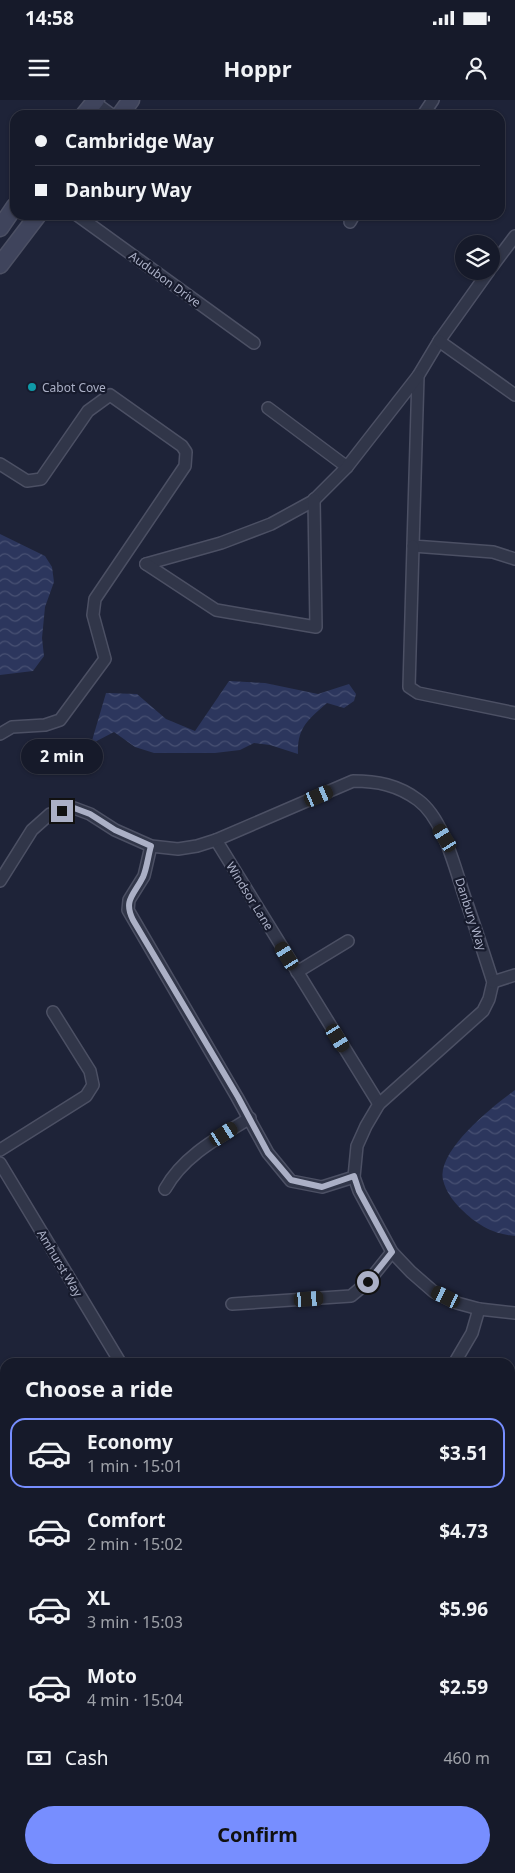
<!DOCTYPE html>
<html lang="en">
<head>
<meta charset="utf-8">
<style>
	:root { --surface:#161a2a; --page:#1f2332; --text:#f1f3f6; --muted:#9ea1a8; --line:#353847; --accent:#778eff }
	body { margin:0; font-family:"Noto Sans",sans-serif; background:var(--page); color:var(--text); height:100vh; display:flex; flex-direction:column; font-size:19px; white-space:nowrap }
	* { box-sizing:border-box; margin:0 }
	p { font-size:16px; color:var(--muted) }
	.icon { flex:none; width:28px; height:28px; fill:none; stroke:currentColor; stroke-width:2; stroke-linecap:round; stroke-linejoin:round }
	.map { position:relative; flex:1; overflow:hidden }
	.details { position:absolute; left:0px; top:1258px; width:515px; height:516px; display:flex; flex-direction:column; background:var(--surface); border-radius:15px 15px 0 0; box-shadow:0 1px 4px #0004,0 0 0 1px var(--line) }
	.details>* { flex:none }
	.guide { position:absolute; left:10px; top:10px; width:495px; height:110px; border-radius:15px; box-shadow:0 1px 4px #0004,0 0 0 1px var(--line); display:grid; align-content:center; height:110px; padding:0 25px; background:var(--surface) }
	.fabs { position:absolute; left:455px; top:135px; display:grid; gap:10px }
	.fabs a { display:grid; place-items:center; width:45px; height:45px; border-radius:50%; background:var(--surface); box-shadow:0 1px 4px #0004,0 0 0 1px var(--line); font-size:25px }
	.end { position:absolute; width:22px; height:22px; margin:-11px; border:6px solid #abb0c6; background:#111; box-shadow:0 0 0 2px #111 }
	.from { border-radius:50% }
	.bubble { position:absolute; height:35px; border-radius:18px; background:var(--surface); box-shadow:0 1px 4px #0004,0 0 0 1px var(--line); font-size:16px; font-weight:700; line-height:35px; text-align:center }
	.car { position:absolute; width:15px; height:30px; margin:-15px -8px; border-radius:6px; box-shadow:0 0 4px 1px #0007; background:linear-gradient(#222 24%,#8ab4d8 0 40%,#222 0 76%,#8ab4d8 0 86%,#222 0) }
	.guide b { display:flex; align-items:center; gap:18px; height:48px; font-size:19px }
	.guide b+b { border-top:1px solid var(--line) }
	.guide i { width:12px; height:12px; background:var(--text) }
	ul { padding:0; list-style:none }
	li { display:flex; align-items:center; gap:15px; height:70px; margin:0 10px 8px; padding:0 15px; border:2px solid transparent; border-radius:15px }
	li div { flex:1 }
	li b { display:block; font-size:19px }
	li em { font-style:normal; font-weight:700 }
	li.selected { border-color:var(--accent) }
	li>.icon { width:45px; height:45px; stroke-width:1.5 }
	h2 { padding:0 25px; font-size:22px; line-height:60px }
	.pay { display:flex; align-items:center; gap:12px; height:55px; padding:0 25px; font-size:19px }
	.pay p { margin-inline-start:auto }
	.primary-button { display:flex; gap:10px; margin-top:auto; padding:10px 25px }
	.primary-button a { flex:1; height:58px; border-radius:30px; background:var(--accent); color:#111; font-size:20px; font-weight:700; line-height:58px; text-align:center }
	.status { display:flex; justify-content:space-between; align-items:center; height:35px; padding:0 25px; background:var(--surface); direction:ltr }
	.status svg { height:14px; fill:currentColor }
	header { display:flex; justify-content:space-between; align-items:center; height:65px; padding:0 25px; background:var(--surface); font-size:22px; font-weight:700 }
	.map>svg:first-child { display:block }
	.water { fill:url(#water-waves) }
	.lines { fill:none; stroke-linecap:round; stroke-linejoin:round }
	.stream { stroke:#2c365d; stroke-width:3 }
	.minor-casing { stroke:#4c5064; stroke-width:14 }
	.secondary-casing { stroke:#4c5064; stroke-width:19 }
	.minor { stroke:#313649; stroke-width:11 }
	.secondary { stroke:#3f445c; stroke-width:16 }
	.route { stroke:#abb0c6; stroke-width:6 }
	.culture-dot { fill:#0f9aa8; stroke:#171b2d; stroke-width:2 }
	.labels { text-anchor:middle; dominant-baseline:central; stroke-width:4.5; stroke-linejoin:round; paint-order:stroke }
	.street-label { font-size:12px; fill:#abb0c6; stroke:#171b2d }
	.poi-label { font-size:12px; fill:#abb0c6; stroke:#171b2d; text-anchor:start }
</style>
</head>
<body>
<div class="status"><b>14:58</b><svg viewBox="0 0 49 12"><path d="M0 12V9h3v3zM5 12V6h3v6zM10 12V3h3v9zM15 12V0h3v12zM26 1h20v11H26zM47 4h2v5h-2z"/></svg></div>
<header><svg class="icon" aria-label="menu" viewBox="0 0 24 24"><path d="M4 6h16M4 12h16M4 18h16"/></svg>Hoppr<svg class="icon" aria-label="person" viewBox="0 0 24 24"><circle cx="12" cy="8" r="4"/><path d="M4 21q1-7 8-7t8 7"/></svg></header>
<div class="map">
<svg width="515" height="1773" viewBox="0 0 515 1773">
	<defs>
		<pattern id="water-waves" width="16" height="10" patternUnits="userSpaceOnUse" patternTransform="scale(1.25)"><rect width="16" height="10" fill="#2c365d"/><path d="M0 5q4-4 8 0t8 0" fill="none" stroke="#485173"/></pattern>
	</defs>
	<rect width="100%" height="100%" fill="#1e2338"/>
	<g class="water">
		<polygon points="0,434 45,456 52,467 54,482 45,507 42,538 44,556 33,571 0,575"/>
		<path d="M 229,581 L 265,583 L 318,594 L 349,584 L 356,594 L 354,601 L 344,608 L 327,603 C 309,619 297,627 298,654 L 270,645 L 254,643 L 240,650 L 215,653 L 154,653 L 135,647 L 114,632 L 91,644 L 106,593 L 137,594 L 166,619 L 195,631 Z"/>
		<path d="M 515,990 L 515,1136 C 493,1134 477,1125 461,1109 C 453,1101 446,1092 443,1080 C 436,1051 493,1006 515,990 Z"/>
	</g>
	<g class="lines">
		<g class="stream">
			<polyline points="0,1426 5,1432"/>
			<polyline points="510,1497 515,1497"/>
		</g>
		<defs>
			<g id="minor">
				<polyline points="94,2 112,15"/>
				<polyline points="423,15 433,0"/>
				<polyline points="77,115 254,243"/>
				<polyline points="350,122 354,115"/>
				<polyline points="491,168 515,136"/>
				<polyline points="489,171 439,241 418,276 413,446 493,452 515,459"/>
				<polyline points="439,241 515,295"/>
				<polyline points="268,308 347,367"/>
				<polyline points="0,364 27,381 41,379 88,311 110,295 182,346 186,352 185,366 95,499 93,515 105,559 60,620 45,625 12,627 0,634"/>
				<polyline points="413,446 409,587 418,593 515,613"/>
				<polyline points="146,464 221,443 271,424 313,401 347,367 418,276"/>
				<polyline points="146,464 216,510 316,527 314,399"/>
				<polyline points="216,740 379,1004"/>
				<polyline points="151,746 144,776 129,800 128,810 237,997 268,1053 291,1081 322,1087 354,1077"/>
				<path d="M 0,781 L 32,730 L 50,714 L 74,708 L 90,714 L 115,730 L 151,746 L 178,749 L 197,746 L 216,740 L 353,681 C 377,681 398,685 418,700 C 444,719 455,769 465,798 C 475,826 484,854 493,882 L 489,899 L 483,911 L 379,1004 L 366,1026 L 357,1046 L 354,1077 L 359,1091 L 392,1152 L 411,1172 L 434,1192 L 457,1203 L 479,1209 L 515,1213"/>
				<polyline points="297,872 348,841"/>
				<polyline points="493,882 515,875"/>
				<polyline points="0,1050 86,996 93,985 90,971 53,912"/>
				<polyline points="0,1063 120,1262"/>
				<path d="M 165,1089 C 183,1056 219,1037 250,1018"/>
				<polyline points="232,1204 351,1196 368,1182 392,1152"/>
				<polyline points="455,1262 472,1233 479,1209"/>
				<polyline points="0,1279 5,1287"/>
				<polyline points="0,1366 5,1362"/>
				<polyline points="510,1389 515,1381"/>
				<polyline points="510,1441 515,1445"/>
				<polyline points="0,1488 5,1492"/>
				<polyline points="510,1623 515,1615"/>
				<polyline points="0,1755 5,1747"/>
				<polyline points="510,1763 515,1766"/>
				<polyline points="19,1769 24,1773"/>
				<polyline points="83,1773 86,1769"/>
				<polyline points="184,1773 186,1769"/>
				<polyline points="287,1773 289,1769"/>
			</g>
			<g id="secondary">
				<polyline points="84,15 96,0"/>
				<polyline points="120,15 131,0"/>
				<polyline points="0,128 15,106"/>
				<polyline points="0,165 38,115"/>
			</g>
		</defs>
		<use href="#minor" class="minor-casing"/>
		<use href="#secondary" class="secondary-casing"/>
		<use href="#minor" class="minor"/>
		<use href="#secondary" class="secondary"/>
	</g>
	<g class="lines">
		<path class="route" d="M 62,711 L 74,708 L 90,714 L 115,730 L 151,746 C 148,756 147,768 143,777 C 134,795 123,800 133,820 L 238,997 L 268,1053 L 291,1080 L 322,1087 L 354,1076 L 359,1091 L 392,1152 L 368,1182"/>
	</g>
	<circle class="culture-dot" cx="32" cy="287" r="5"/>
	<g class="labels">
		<g class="street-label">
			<text transform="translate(165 179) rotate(36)">Audubon Drive</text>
			<text transform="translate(250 796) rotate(58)">Windsor Lane</text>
			<text transform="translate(471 814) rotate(72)">Danbury Way</text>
			<text transform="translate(60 1163) rotate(59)">Amhurst Way</text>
		</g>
		<g class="poi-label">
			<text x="42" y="287">Cabot Cove</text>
		</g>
	</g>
</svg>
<div class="fabs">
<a><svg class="icon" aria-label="layers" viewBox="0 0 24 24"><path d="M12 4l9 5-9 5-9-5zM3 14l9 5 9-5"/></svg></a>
</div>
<i class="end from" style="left:368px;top:1182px"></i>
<i class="end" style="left:62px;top:711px"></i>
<div class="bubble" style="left:21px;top:639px;width:82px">2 min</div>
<i class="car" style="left:319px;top:696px;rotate:67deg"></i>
<i class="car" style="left:445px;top:738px;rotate:328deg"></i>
<i class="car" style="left:287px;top:856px;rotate:328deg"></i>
<i class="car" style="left:338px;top:938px;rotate:148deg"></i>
<i class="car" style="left:224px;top:1034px;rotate:58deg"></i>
<i class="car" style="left:446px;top:1197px;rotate:296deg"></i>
<i class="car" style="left:309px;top:1199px;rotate:86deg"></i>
<div class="guide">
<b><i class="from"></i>Cambridge Way</b>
<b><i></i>Danbury Way</b>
</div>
<section class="details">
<h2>Choose a ride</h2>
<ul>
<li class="selected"><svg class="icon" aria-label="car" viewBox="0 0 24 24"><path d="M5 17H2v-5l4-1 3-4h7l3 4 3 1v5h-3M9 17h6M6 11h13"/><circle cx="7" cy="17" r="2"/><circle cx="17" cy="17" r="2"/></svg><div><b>Economy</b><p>1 min · 15:01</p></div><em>$3.51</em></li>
<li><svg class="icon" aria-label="car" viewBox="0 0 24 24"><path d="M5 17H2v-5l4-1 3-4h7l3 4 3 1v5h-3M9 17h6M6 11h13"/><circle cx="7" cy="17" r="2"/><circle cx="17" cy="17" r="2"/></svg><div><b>Comfort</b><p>2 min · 15:02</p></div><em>$4.73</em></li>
<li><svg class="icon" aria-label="car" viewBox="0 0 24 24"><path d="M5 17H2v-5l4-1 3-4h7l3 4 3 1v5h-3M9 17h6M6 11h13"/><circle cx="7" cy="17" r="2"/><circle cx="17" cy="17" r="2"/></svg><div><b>XL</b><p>3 min · 15:03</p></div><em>$5.96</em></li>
<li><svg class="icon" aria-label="car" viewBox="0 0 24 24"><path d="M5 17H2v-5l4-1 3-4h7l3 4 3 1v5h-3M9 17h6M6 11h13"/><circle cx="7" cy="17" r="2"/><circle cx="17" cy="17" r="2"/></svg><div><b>Moto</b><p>4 min · 15:04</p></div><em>$2.59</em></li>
</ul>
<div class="pay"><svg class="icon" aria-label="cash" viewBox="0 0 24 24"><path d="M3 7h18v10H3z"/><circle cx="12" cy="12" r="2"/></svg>Cash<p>460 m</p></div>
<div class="primary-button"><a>Confirm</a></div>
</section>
</div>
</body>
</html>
